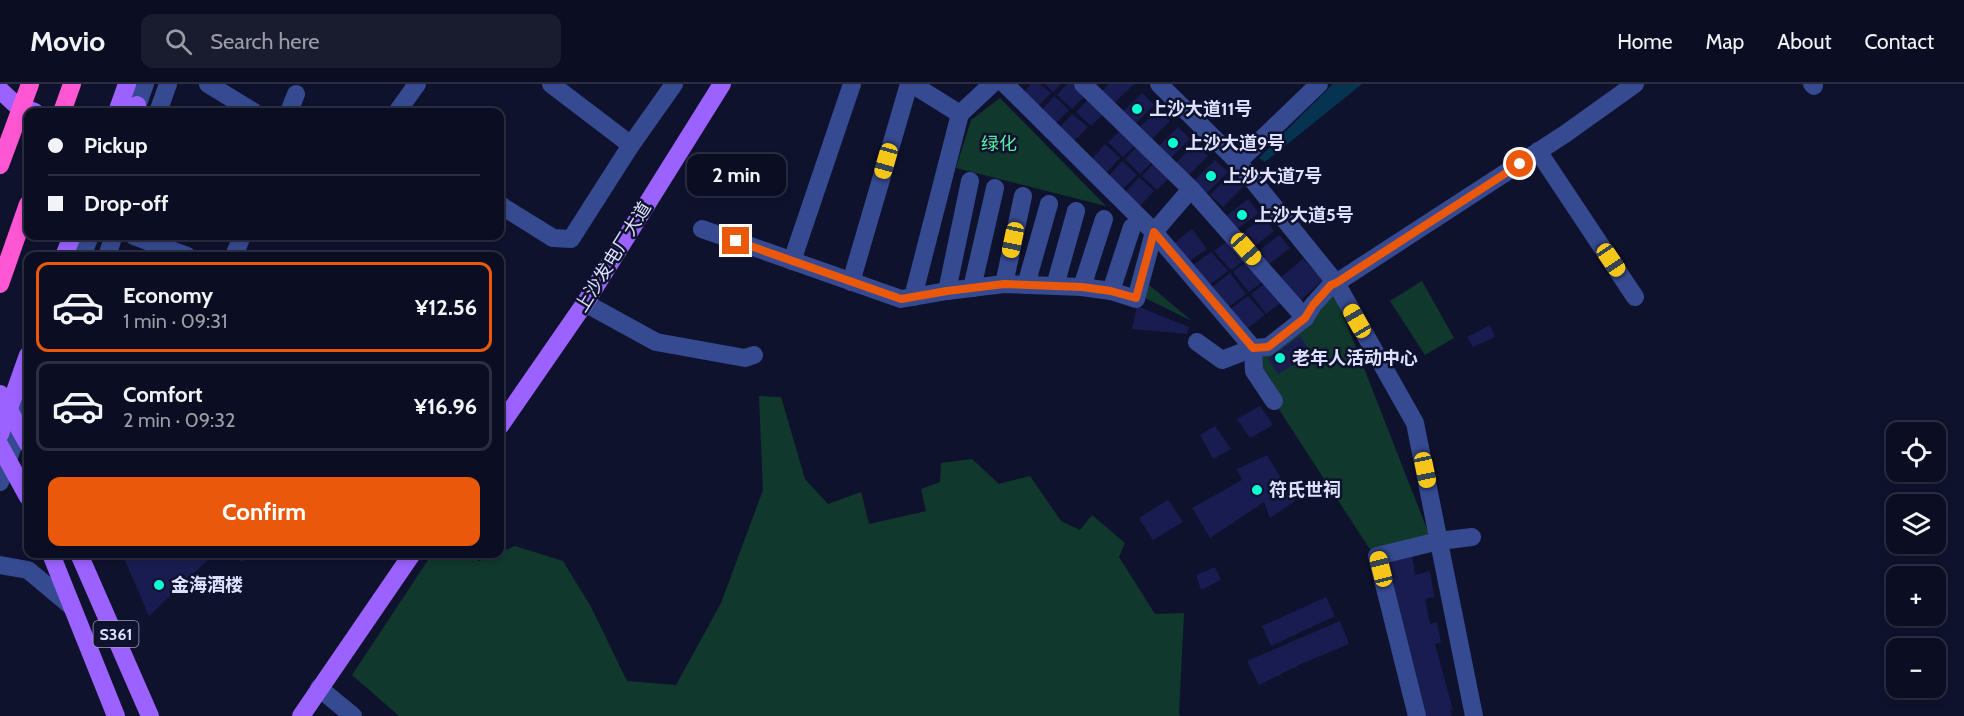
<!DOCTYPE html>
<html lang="en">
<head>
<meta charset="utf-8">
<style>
	:root { --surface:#0b0e22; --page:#191c2f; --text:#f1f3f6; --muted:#9a9ca5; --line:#2b2e40; --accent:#ea580c }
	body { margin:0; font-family:Cabin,"Noto Sans SC",sans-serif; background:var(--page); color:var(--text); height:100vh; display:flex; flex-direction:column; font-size:22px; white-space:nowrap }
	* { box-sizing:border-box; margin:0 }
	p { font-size:20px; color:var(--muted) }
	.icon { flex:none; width:33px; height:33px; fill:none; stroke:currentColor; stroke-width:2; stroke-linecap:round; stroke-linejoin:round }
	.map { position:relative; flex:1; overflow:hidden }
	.details { position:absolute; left:24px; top:168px; width:480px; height:306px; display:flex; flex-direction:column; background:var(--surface); border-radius:12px; box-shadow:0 3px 9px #0003,0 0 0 2px var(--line) }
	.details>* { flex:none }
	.banner { position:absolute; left:24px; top:24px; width:480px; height:132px; border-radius:12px; box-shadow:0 3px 9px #0003,0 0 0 2px var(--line); display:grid; align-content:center; height:132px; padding:0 24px; background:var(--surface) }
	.controls { position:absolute; left:1886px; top:338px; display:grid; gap:12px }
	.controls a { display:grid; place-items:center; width:60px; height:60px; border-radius:12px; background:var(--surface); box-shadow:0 3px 9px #0003,0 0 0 2px var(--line); font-size:30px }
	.end { position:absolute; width:27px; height:27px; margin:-14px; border:8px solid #ea580c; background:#fff; box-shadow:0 0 0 3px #fff }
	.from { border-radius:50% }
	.bubble { position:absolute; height:42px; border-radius:12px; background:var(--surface); box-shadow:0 3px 9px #0003,0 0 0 2px var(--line); font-size:20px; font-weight:800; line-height:42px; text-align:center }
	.car { position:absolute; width:18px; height:36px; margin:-18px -9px; border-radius:8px; box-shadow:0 0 4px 2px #0007; background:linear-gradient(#f5c518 24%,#345 0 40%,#f5c518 0 76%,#345 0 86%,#f5c518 0) }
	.banner b { display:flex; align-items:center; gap:21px; height:57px; font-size:22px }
	.banner b+b { border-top:2px solid var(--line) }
	.banner i { width:15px; height:15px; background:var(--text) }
	ul { padding:10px 0 0; list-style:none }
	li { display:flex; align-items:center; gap:18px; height:90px; margin:0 12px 9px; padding:0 12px; border:3px solid var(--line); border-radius:12px }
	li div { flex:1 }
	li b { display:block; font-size:22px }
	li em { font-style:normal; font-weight:800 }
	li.on { border-color:var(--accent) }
	li>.icon { width:54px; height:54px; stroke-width:1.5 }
	.primary-button { display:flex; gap:12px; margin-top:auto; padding:12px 24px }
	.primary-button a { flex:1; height:69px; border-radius:12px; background:var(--accent); color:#fff; font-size:24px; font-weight:800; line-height:69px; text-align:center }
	header { display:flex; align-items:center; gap:36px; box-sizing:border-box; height:84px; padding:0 30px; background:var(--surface); border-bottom:2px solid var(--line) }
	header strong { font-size:28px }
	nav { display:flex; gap:33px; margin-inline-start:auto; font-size:21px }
	.search { width:420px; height:54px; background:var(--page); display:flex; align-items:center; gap:15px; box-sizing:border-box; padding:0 21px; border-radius:12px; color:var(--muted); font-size:22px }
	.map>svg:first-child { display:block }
	.green { fill:#11382c }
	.water { fill:#063450 }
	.building { fill:#191c50 }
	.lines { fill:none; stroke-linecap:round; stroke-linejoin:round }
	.minor { stroke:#364a91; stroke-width:18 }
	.major { stroke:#9b62ff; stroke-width:18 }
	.highway { stroke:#ff56d4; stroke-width:18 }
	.major-bridge { stroke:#9b62ff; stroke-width:18 }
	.highway-bridge { stroke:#ff56d4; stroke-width:18 }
	.route { stroke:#ea580c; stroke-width:8 }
	.poi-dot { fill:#07ffd6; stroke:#0f122d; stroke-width:2 }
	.labels { text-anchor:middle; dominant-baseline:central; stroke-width:5; stroke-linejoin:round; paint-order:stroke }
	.shield { fill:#0f122d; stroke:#9ea3c0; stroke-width:1.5 }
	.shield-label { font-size:16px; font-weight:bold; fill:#dbe1ff }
	.poi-label { font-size:18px; font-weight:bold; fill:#dbe1ff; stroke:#0f122d; text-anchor:start }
	.park-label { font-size:18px; fill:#5beca1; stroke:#0f122d }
	.street-label { font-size:18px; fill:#dbe1ff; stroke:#0f122d }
</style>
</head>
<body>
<header>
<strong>Movio</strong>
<div class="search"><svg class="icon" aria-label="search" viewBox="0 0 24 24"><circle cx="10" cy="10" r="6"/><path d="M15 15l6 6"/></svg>Search here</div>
<nav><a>Home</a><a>Map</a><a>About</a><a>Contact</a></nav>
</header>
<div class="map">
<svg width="1964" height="632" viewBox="0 0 1964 632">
	<rect width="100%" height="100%" fill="#0f122d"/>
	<g class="green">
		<polygon points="1000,14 1106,122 956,84 971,36"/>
		<polygon points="1422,197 1454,254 1425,271 1390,217"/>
		<polygon points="1149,201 1192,237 1145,214"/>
		<polygon points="1333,205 1432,458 1377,472 1369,464 1254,287 1268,263"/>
		<polygon points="759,312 781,313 805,395 828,420 861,408 869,440 926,427 921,405 940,398 941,379 972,375 999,400 1030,392 1061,437 1080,446 1092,431 1125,459 1119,473 1155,530 1184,529 1179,629 1180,632 399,632 352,591 432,470 463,470 479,477 515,462 563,477 591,523 627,597 676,601 721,519 763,406"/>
	</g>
	<polygon class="water" points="1333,0 1362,0 1265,78 1259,74"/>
	<g class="building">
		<polygon points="1031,0 1040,0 1051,9 1036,24 1021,11"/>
		<polygon points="1045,0 1061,0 1053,8"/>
		<polygon points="1067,0 1078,0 1088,9 1072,25 1057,11"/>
		<polygon points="1109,0 1134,0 1112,21 1100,9"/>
		<polygon points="1142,9 1154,21 1133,42 1120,30"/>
		<polygon points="1054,12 1069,26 1054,41 1040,28"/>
		<polygon points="1091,12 1106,27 1091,42 1076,28"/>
		<polygon points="1158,25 1170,37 1149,58 1137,46"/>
		<polygon points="1072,30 1088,43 1073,58 1058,45"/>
		<polygon points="1124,43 1139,57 1123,73 1108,58"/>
		<polygon points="1178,43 1190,55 1169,76 1157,64"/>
		<polygon points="1140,59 1156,74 1140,90 1125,75"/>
		<polygon points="1105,60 1120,74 1106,89 1091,76"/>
		<polygon points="1195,60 1208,72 1187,93 1174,81"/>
		<polygon points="1157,76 1173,90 1157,106 1142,92"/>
		<polygon points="1215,76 1228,88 1207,109 1194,97"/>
		<polygon points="1122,77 1137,91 1123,105 1108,93"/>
		<polygon points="1231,90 1244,102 1223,123 1210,111"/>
		<polygon points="1139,93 1154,107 1140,122 1125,109"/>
		<polygon points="1248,115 1259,129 1236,146 1225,133"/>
		<polygon points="1263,133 1274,147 1251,165 1240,151"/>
		<polygon points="1192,145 1207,165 1188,178 1173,160"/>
		<polygon points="1279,151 1290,164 1267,182 1256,169"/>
		<polygon points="1233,153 1249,173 1231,186 1214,167"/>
		<polygon points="1211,168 1228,187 1208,202 1193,181"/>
		<polygon points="1251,174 1268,194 1249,208 1233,188"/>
		<polygon points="1303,175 1323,196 1300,217 1281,193"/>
		<polygon points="1230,189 1246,210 1227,224 1211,204"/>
		<polygon points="1269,196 1286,215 1266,230 1251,210"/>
		<polygon points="1248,212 1265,231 1245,246 1229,226"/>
		<polygon points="1137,222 1189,243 1187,250 1132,245"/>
		<polygon points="1490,241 1495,253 1473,263 1467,253"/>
		<polygon points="1300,252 1312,270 1278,290 1268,275"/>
		<polygon points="1260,322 1273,341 1250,354 1237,335"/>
		<polygon points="1215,342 1231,365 1213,375 1200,351"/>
		<polygon points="1267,371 1295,417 1270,434 1264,418 1210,454 1192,424 1242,396 1237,385"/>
		<polygon points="1168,416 1183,438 1153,456 1139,434"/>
		<polygon points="1411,463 1415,491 1430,487 1434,513 1425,515 1430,540 1437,538 1441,558 1435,560 1453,626 1450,627 1452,632 1417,632 1377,472"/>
		<polygon points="122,470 214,470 149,532"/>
		<polygon points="231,470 248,470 242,478"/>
		<polygon points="1215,483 1221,496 1201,506 1196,491"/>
		<polygon points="1326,513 1335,532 1271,562 1262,542"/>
		<polygon points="1340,537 1349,560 1301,580 1259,601 1247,577"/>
	</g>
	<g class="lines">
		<g class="minor">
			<polyline points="208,0 254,28"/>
			<polyline points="551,0 631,61 674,0"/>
			<polyline points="912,0 960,30 992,0"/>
			<polyline points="1005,0 1154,148 1253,264 1254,287 1274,317"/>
			<polyline points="1083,0 1191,105 1305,234"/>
			<polyline points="1159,0 1238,78 1336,199 1415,339 1474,632"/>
			<polyline points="1812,0 1814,2"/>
			<polyline points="135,28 145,0"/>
			<polyline points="158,28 168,0"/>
			<polyline points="289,28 296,10"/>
			<polyline points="397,28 417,0"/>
			<polyline points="1538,67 1635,213"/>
			<polyline points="1238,78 1319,0"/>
			<polyline points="500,121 553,154 571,155 631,61"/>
			<polyline points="702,145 901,215 947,207 1004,200 1082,203 1111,207 1136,215 1154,148 1191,105"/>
			<polyline points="134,152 187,172"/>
			<polyline points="82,172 90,152"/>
			<polyline points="107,172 112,157"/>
			<polyline points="234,172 242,152"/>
			<polyline points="792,177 852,0"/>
			<polyline points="851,198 909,0"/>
			<polyline points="1004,200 1023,112"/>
			<polyline points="1026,201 1049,120"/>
			<polyline points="1055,202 1076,127"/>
			<polyline points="1082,203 1104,135"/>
			<polyline points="972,204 995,104"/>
			<polyline points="947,207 970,97"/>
			<polyline points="1111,207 1132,143"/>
			<polyline points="913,213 960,30"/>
			<polyline points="585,219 656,258 745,274 754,271"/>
			<polyline points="1197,258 1222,276 1253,264 1268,263 1305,234 1313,221 1331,201 1336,199 1565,50 1635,0"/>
			<polyline points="0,398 28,320"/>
			<polyline points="0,481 28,486 70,521"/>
			<polyline points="319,604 353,632"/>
			<polyline points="1417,632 1377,472 1439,457 1472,453"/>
		</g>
		<g class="major">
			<polyline points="0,6 15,20 35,28"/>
			<polyline points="117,28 127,0"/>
			<polyline points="127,28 137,21"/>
			<polyline points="64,172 72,152"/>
			<polyline points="0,310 28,360"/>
			<polyline points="500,342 585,219 722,0"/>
			<polyline points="0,362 28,413"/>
			<polyline points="51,470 116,632"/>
			<polyline points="79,470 150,632"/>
			<polyline points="301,632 412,470"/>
		</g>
		<g class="highway">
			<polyline points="62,28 72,0"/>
			<polyline points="0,200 28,120"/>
		</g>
		<polyline class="major-bridge" points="0,350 28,271"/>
		<polyline class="highway-bridge" points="0,81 30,0"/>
	</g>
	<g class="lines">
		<polyline class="route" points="736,157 901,215 947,207 1004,200 1082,203 1111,207 1136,214 1154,148 1253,264 1268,263 1305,234 1313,221 1331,201 1336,199 1520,80"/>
	</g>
	<g class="poi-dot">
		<circle cx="1137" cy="25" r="6"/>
		<circle cx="1173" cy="59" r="6"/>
		<circle cx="1211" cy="92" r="6"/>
		<circle cx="1242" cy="131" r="6"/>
		<circle cx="1280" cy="274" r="6"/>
		<circle cx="1257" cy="406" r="6"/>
		<circle cx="159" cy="501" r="6"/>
	</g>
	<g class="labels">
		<rect class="shield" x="93.5" y="537" width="45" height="26" rx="4.5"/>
		<g class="shield-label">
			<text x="116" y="550">S361</text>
		</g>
		<g class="poi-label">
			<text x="1149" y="25">上沙大道11号</text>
			<text x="1185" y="59">上沙大道9号</text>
			<text x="1223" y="92">上沙大道7号</text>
			<text x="1254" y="131">上沙大道5号</text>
			<text x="1292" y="274">老年人活动中心</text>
			<text x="1269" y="406">符氏世祠</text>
			<text x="171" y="501">金海酒楼</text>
		</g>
		<g class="park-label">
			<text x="999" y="60">绿化</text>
		</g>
		<g class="street-label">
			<text transform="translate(613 173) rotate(-58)">上沙发电厂大道</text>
		</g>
	</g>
</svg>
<div class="controls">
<a><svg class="icon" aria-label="locate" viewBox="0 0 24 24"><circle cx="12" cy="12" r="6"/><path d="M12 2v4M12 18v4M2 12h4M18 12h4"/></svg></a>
<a><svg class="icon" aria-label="layers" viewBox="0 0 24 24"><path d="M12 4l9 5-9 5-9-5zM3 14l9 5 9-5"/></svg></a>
<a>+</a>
<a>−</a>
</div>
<i class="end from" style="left:1520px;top:80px"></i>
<i class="end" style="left:736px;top:157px"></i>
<div class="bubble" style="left:687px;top:70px;width:99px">2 min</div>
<i class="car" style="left:886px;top:77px;rotate:196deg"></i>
<i class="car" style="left:1013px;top:156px;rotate:192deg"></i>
<i class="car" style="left:1246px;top:165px;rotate:139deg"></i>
<i class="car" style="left:1611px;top:176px;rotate:146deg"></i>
<i class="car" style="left:1357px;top:237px;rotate:330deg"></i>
<i class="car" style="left:1425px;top:386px;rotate:168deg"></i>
<i class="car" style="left:1381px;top:485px;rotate:346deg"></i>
<div class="banner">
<b><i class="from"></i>Pickup</b>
<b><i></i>Drop-off</b>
</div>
<section class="details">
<ul>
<li class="on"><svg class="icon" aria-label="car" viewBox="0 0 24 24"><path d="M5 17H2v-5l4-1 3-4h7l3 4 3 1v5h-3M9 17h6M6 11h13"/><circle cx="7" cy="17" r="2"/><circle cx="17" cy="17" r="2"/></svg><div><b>Economy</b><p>1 min · 09:31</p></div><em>¥12.56</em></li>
<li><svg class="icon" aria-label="car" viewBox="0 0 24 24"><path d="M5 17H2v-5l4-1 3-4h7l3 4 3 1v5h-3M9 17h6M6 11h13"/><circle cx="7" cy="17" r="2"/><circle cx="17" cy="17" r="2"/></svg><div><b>Comfort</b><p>2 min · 09:32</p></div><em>¥16.96</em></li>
</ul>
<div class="primary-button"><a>Confirm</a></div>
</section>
</div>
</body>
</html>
